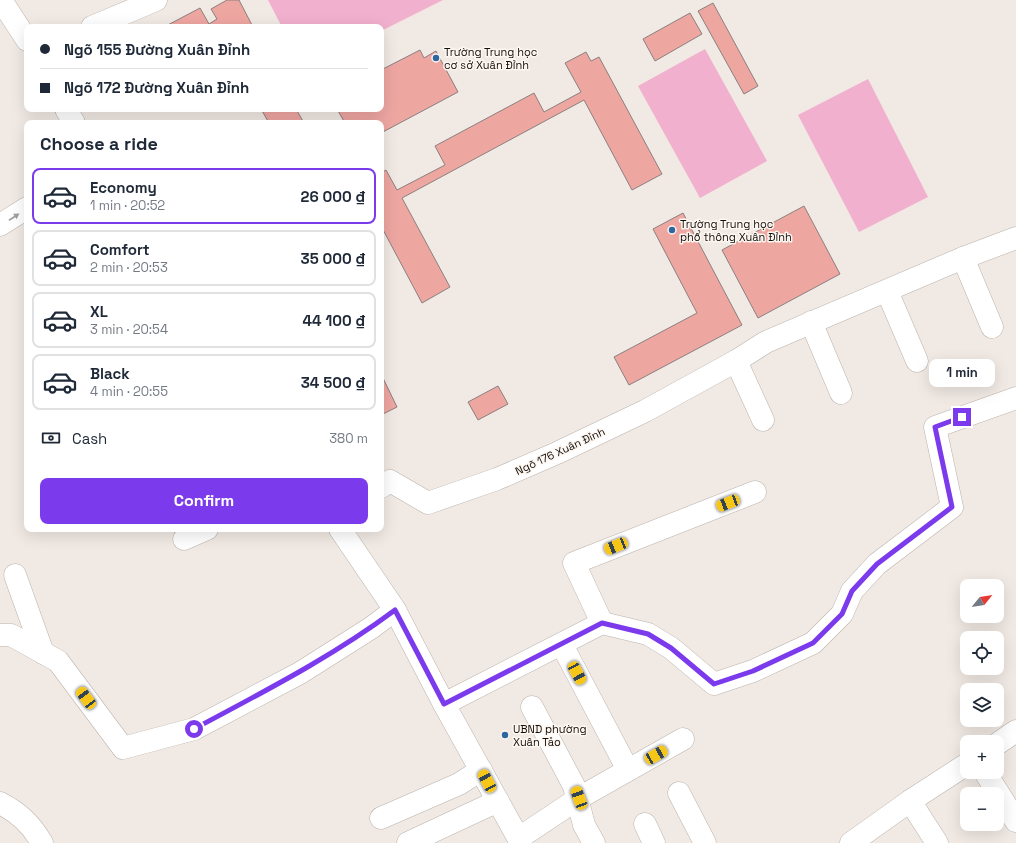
<!DOCTYPE html>
<html lang="en">
<head>
<meta charset="utf-8">
<style>
	:root { --surface:#fff; --page:#f6f6f7; --text:#1f2937; --muted:#747a83; --line:#e0e1e3; --accent:#7c3aed }
	body { margin:0; font-family:"Space Grotesk",sans-serif; background:var(--page); color:var(--text); height:100vh; display:flex; flex-direction:column; font-size:15px; white-space:nowrap }
	* { box-sizing:border-box; margin:0 }
	p { font-size:13px; color:var(--muted) }
	.icon { flex:none; width:22px; height:22px; fill:none; stroke:currentColor; stroke-width:2; stroke-linecap:round; stroke-linejoin:round }
	.map { position:relative; flex:1; overflow:hidden }
	.drawer { position:absolute; left:24px; top:120px; width:360px; height:412px; display:flex; flex-direction:column; background:var(--surface); border-radius:8px; box-shadow:0 4px 16px #0002 }
	.drawer>* { flex:none }
	.guide { position:absolute; left:24px; top:24px; width:360px; height:88px; border-radius:8px; box-shadow:0 4px 16px #0002; display:grid; align-content:center; height:88px; padding:0 16px; background:var(--surface) }
	.needle { width:26px; rotate:60deg }
	.tools { position:absolute; left:960px; top:579px; display:grid; gap:8px }
	.tools a { display:grid; place-items:center; width:44px; height:44px; border-radius:8px; background:var(--surface); box-shadow:0 4px 16px #0002; font-size:20px }
	.end { position:absolute; width:18px; height:18px; margin:-9px; border:5px solid #7c3aed; background:#fff; box-shadow:0 0 0 2px #fff }
	.from { border-radius:50% }
	.bubble { position:absolute; height:28px; border-radius:8px; background:var(--surface); box-shadow:0 4px 16px #0002; font-size:13px; font-weight:700; line-height:28px; text-align:center }
	.car { position:absolute; width:12px; height:24px; margin:-12px -6px; border-radius:5px; box-shadow:0 0 3px 1px #0007; background:linear-gradient(#f5c518 24%,#345 0 40%,#f5c518 0 76%,#345 0 86%,#f5c518 0) }
	.guide b { display:flex; align-items:center; gap:14px; height:38px; font-size:15px }
	.guide b+b { border-top:1px solid var(--line) }
	.guide i { width:10px; height:10px; background:var(--text) }
	ul { padding:0; list-style:none }
	li { display:flex; align-items:center; gap:12px; height:56px; margin:0 8px 6px; padding:0 8px; border:2px solid var(--line); border-radius:8px }
	li div { flex:1 }
	li b { display:block; font-size:15px }
	li em { font-style:normal; font-weight:700 }
	li.current { border-color:var(--accent) }
	li>.icon { width:36px; height:36px; stroke-width:1.5 }
	h2 { padding:0 16px; font-size:18px; line-height:48px }
	.pay { display:flex; align-items:center; gap:10px; height:44px; padding:0 16px; font-size:15px }
	.pay p { margin-inline-start:auto }
	.cta { display:flex; gap:8px; margin-top:auto; padding:8px 16px }
	.cta a { flex:1; height:46px; border-radius:8px; background:var(--accent); color:#fff; font-size:16px; font-weight:700; line-height:46px; text-align:center }
	.map>svg:first-child { display:block }
	.green { fill:#f1b0cd }
	.building { fill:#eea6a1; stroke:#8a807f }
	.lines { fill:none; stroke-linecap:round; stroke-linejoin:round }
	.minor-casing { stroke:#bbb3ad; stroke-width:23 }
	.minor { stroke:#fff; stroke-width:22 }
	.oneway { fill:#a09f9e }
	.route { stroke:#7c3aed; stroke-width:5 }
	.poi-dot { fill:#2d679f; stroke:#fef6f0; stroke-width:1.5 }
	.labels { text-anchor:middle; dominant-baseline:central; stroke-width:3; stroke-linejoin:round; paint-order:stroke }
	.poi-label { font-size:11px; fill:#120f0d; stroke:#fef6f0; text-anchor:start }
	.street-label { font-size:11px; fill:#120f0d; stroke:#fef6f0 }
</style>
</head>
<body>
<div class="map">
<svg width="1016" height="843" viewBox="0 0 1016 843">
	<rect width="100%" height="100%" fill="#f1e9e3"/>
	<g class="green">
		<polygon points="268,0 443,0 381,31 381,27 282,27"/>
		<polygon points="705,49 767,161 700,198 638,86"/>
		<polygon points="868,79 928,197 859,232 798,115"/>
	</g>
	<g class="building">
		<polygon points="227,0 239,0 253,27 164,27 200,8 209,24 217,19 211,9"/>
		<polygon points="713,3 758,86 744,94 698,11"/>
		<polygon points="690,13 702,34 655,61 643,39"/>
		<polygon points="420,50 424,58 436,51 458,92 381,133 381,123 345,123 337,109 381,109 381,70"/>
		<polygon points="586,52 591,61 599,57 662,174 632,190 584,100 402,198 450,287 422,303 381,226 381,173 386,170 397,190 445,165 435,146 534,93 544,112 581,92 565,63"/>
		<polygon points="261,109 296,109 304,123 269,123"/>
		<polygon points="804,206 840,274 758,318 722,250"/>
		<polygon points="683,213 742,325 629,385 614,357 697,313 653,229"/>
		<polygon points="381,374 397,407 381,415"/>
		<polygon points="498,386 508,404 478,420 468,402"/>
	</g>
	<g class="lines">
		<defs>
			<g id="minor">
				<polyline points="1,0 27,40"/>
				<polyline points="92,27 156,0"/>
				<polyline points="66,109 74,123"/>
				<polyline points="0,225 27,208"/>
				<polyline points="963,258 992,327"/>
				<polyline points="887,291 917,361"/>
				<polyline points="811,322 841,393"/>
				<polyline points="736,361 763,420"/>
				<polyline points="381,487 390,481 428,503 497,479 557,453 645,411 736,361 766,342 963,258 1016,238"/>
				<polyline points="340,529 395,610 444,704 521,843"/>
				<polyline points="184,539 207,529"/>
				<polyline points="15,575 43,653"/>
				<polyline points="602,623 574,563 755,492"/>
				<polyline points="0,635 11,635 58,661 123,748 194,729 300,673 371,628 395,610"/>
				<polyline points="562,645 628,770"/>
				<polyline points="444,704 602,623 648,634 671,648 714,684 753,671 813,643 842,614 852,591 877,564 952,507 935,427 1016,398"/>
				<polyline points="532,707 574,786 584,825 594,843"/>
				<polyline points="997,744 1016,731"/>
				<polyline points="985,772 1016,821"/>
				<polyline points="679,793 705,843"/>
				<polyline points="910,801 937,843"/>
				<path d="M 0,803 C 19,813 31,824 42,843"/>
				<polyline points="381,818 459,784 481,770"/>
				<polyline points="645,824 654,843"/>
				<polyline points="519,838 579,798 683,739"/>
				<polyline points="408,843 498,801"/>
				<polyline points="851,843 910,801 967,764"/>
			</g>
		</defs>
		<use href="#minor" class="minor-casing"/>
		<use href="#minor" class="minor"/>
	</g>
	<defs><path id="oneway-solid" d="M-6-.8H1V-3.2L6.5 0L1 3.2V.8H-6Z"/></defs>
	<use class="oneway" href="#oneway-solid" transform="translate(14 217) rotate(-33)"/>
	<g class="lines">
		<path class="route" d="M 194,729 C 263,692 332,657 395,610 L 444,704 L 602,623 L 648,634 L 671,648 L 714,684 L 753,671 L 813,643 L 842,614 L 852,591 L 877,564 L 952,507 L 935,427 L 962,417"/>
	</g>
	<g class="poi-dot">
		<circle cx="436" cy="58" r="4"/>
		<circle cx="672" cy="230" r="4"/>
		<circle cx="505" cy="735" r="4"/>
	</g>
	<g class="labels">
		<g class="poi-label">
			<text x="444" y="52">Trường Trung học<tspan x="444" dy="13">cơ sở Xuân Đỉnh</tspan></text>
			<text x="680" y="224">Trường Trung học<tspan x="680" dy="13">phổ thông Xuân Đỉnh</tspan></text>
			<text x="513" y="729">UBND phường<tspan x="513" dy="13">Xuân Tảo</tspan></text>
		</g>
		<g class="street-label">
			<text transform="translate(560 451) rotate(-25)">Ngõ 176 Xuân Đỉnh</text>
		</g>
	</g>
</svg>
<div class="tools">
<a><svg class="needle" viewBox="-14 -14 28 28"><path d="M0-13l5 13h-10z" fill="#e53935"/><path d="M0 13l5-13h-10z" fill="#747a83"/></svg></a>
<a><svg class="icon" aria-label="locate" viewBox="0 0 24 24"><circle cx="12" cy="12" r="6"/><path d="M12 2v4M12 18v4M2 12h4M18 12h4"/></svg></a>
<a><svg class="icon" aria-label="layers" viewBox="0 0 24 24"><path d="M12 4l9 5-9 5-9-5zM3 14l9 5 9-5"/></svg></a>
<a>+</a>
<a>−</a>
</div>
<i class="end from" style="left:194px;top:729px"></i>
<i class="end" style="left:962px;top:417px"></i>
<div class="bubble" style="left:929px;top:359px;width:66px">1 min</div>
<i class="car" style="left:728px;top:503px;rotate:249deg"></i>
<i class="car" style="left:616px;top:546px;rotate:248deg"></i>
<i class="car" style="left:577px;top:673px;rotate:152deg"></i>
<i class="car" style="left:86px;top:698px;rotate:323deg"></i>
<i class="car" style="left:656px;top:755px;rotate:60deg"></i>
<i class="car" style="left:487px;top:781px;rotate:332deg"></i>
<i class="car" style="left:579px;top:798px;rotate:340deg"></i>
<div class="guide">
<b><i class="from"></i>Ngõ 155 Đường Xuân Đỉnh</b>
<b><i></i>Ngõ 172 Đường Xuân Đỉnh</b>
</div>
<section class="drawer">
<h2>Choose a ride</h2>
<ul>
<li class="current"><svg class="icon" aria-label="car" viewBox="0 0 24 24"><path d="M5 17H2v-5l4-1 3-4h7l3 4 3 1v5h-3M9 17h6M6 11h13"/><circle cx="7" cy="17" r="2"/><circle cx="17" cy="17" r="2"/></svg><div><b>Economy</b><p>1 min · 20:52</p></div><em>26 000 ₫</em></li>
<li><svg class="icon" aria-label="car" viewBox="0 0 24 24"><path d="M5 17H2v-5l4-1 3-4h7l3 4 3 1v5h-3M9 17h6M6 11h13"/><circle cx="7" cy="17" r="2"/><circle cx="17" cy="17" r="2"/></svg><div><b>Comfort</b><p>2 min · 20:53</p></div><em>35 000 ₫</em></li>
<li><svg class="icon" aria-label="car" viewBox="0 0 24 24"><path d="M5 17H2v-5l4-1 3-4h7l3 4 3 1v5h-3M9 17h6M6 11h13"/><circle cx="7" cy="17" r="2"/><circle cx="17" cy="17" r="2"/></svg><div><b>XL</b><p>3 min · 20:54</p></div><em>44 100 ₫</em></li>
<li><svg class="icon" aria-label="car" viewBox="0 0 24 24"><path d="M5 17H2v-5l4-1 3-4h7l3 4 3 1v5h-3M9 17h6M6 11h13"/><circle cx="7" cy="17" r="2"/><circle cx="17" cy="17" r="2"/></svg><div><b>Black</b><p>4 min · 20:55</p></div><em>34 500 ₫</em></li>
</ul>
<div class="pay"><svg class="icon" aria-label="cash" viewBox="0 0 24 24"><path d="M3 7h18v10H3z"/><circle cx="12" cy="12" r="2"/></svg>Cash<p>380 m</p></div>
<div class="cta"><a>Confirm</a></div>
</section>
</div>
</body>
</html>
